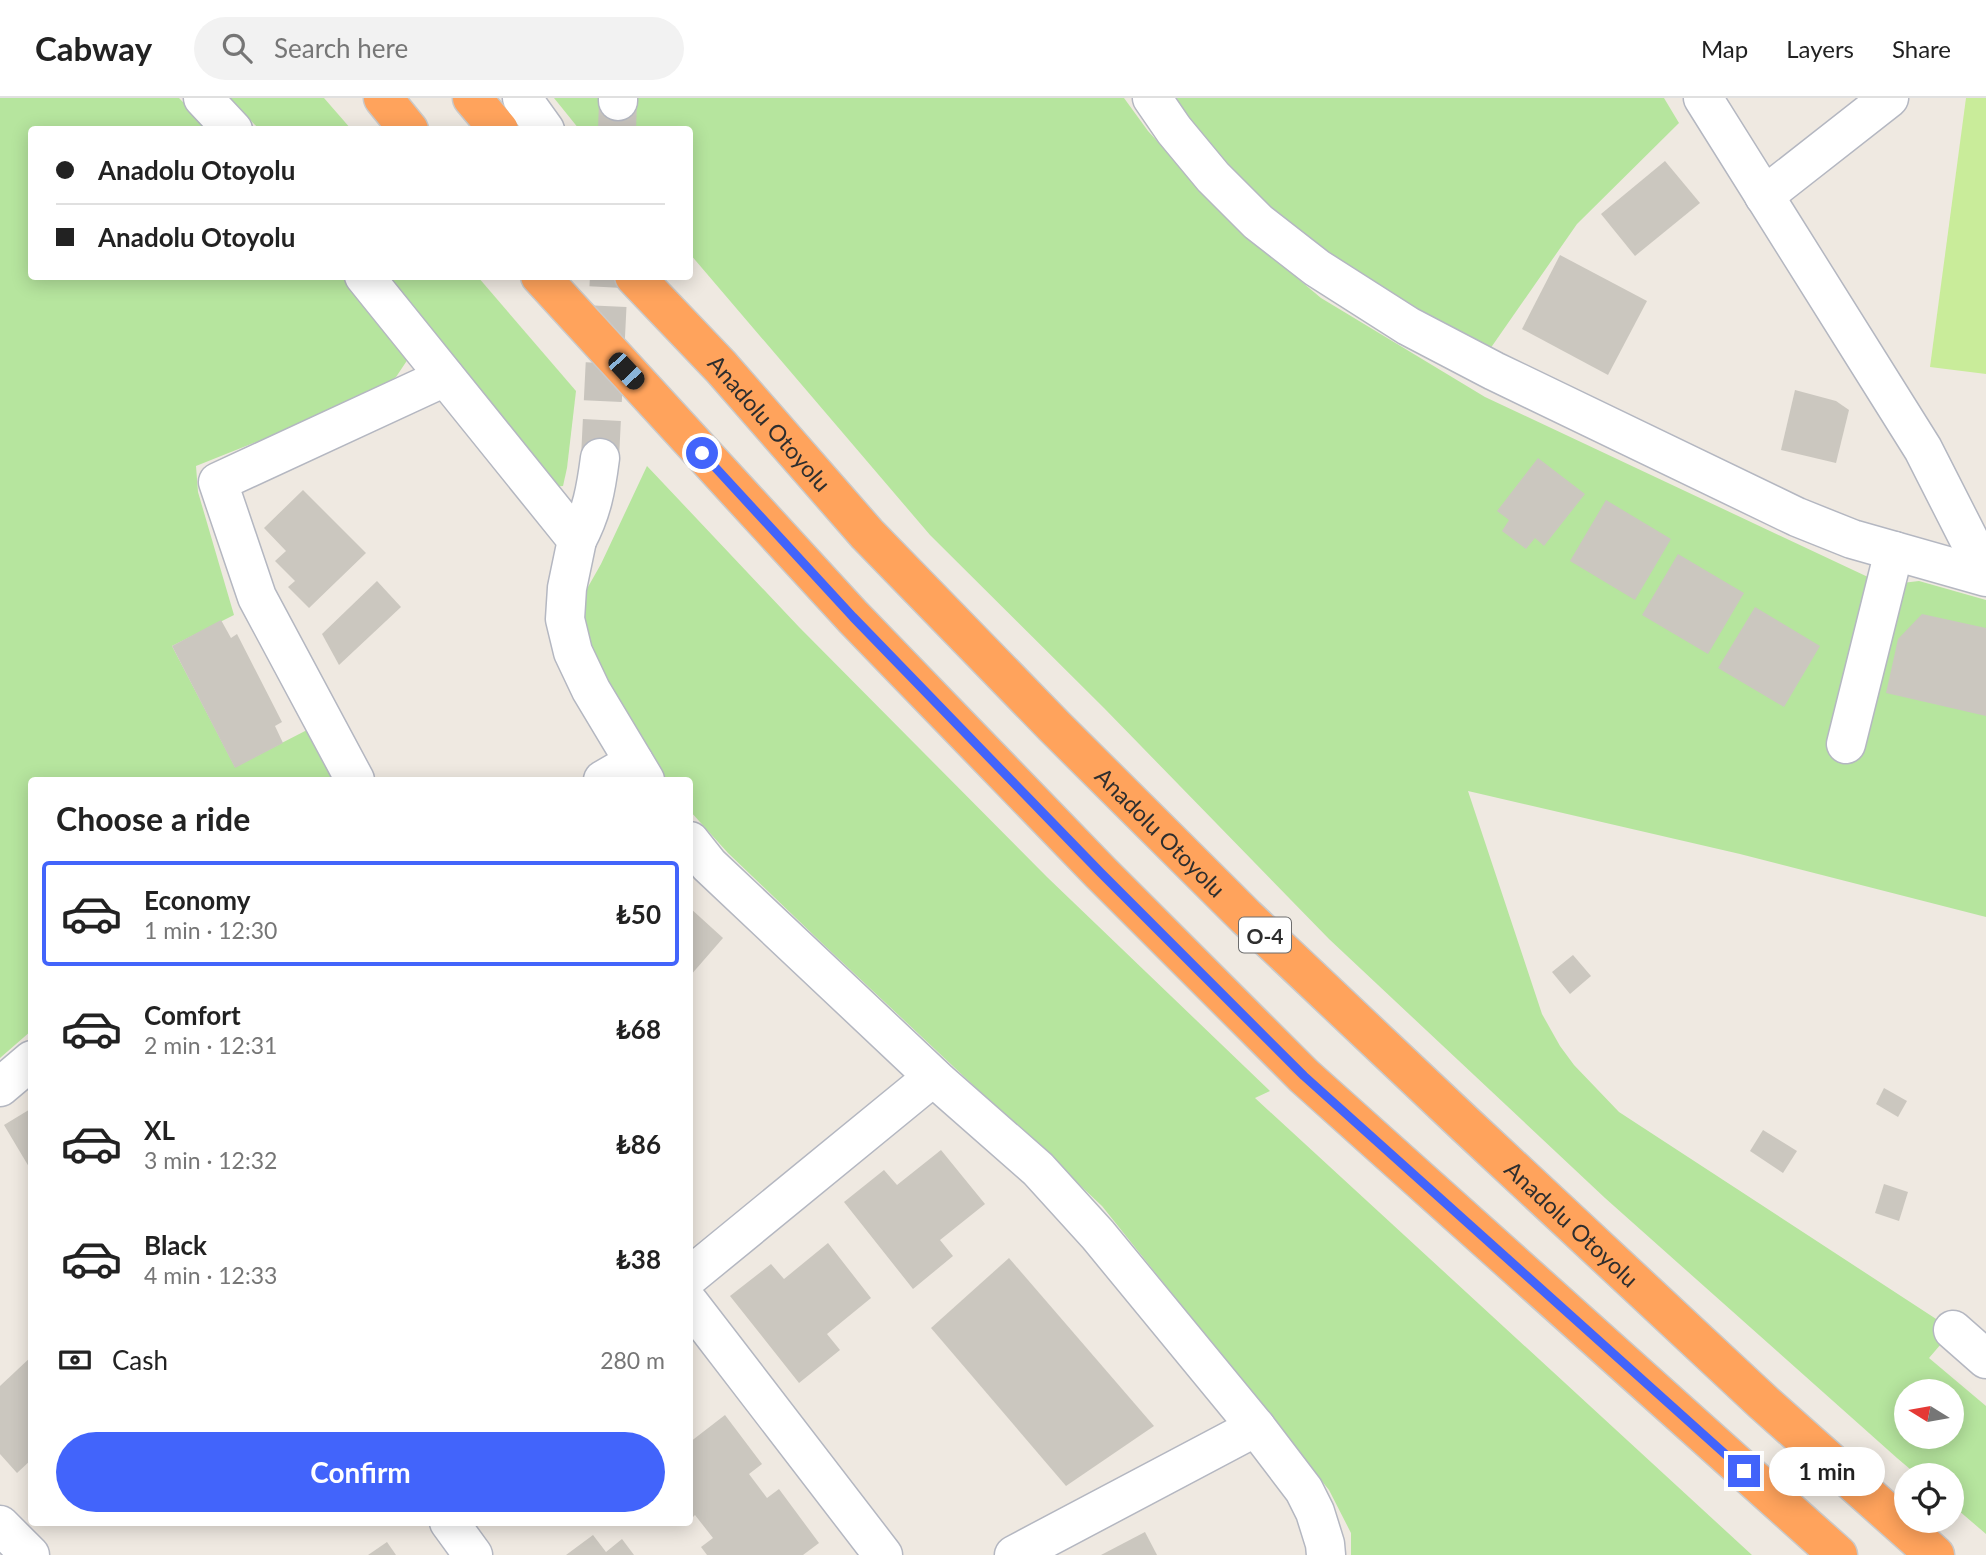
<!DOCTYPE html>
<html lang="en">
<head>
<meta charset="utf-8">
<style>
	:root { --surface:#fff; --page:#f2f2f2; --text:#222; --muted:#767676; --line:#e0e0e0; --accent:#4264fb }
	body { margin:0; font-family:Lato,sans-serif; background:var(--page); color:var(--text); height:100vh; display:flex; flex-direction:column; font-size:26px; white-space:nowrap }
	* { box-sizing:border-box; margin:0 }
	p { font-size:23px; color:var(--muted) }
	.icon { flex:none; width:38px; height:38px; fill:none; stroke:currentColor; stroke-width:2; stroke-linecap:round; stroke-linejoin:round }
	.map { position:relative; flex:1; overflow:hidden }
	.details { position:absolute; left:28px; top:679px; width:665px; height:749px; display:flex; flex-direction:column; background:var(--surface); border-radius:7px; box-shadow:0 4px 18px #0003 }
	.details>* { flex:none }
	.hud { position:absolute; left:28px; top:28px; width:665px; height:154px; border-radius:7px; box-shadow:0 4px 18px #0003; display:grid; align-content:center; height:154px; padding:0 28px; background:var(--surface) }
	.needle { width:46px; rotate:281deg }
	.buttons { position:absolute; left:1894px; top:1281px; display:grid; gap:14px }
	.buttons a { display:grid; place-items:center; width:70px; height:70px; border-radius:50%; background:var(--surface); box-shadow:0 4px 18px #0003; font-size:35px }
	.end { position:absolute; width:32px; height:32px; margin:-16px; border:9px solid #4264fb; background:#fff; box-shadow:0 0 0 4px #fff }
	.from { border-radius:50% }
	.bubble { position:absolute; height:49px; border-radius:24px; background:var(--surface); box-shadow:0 4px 18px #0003; font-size:23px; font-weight:700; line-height:49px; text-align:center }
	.car { position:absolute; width:21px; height:42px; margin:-21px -10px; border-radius:9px; box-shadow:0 0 5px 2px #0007; background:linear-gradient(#222 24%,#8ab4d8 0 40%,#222 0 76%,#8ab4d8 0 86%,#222 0) }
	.hud b { display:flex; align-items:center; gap:24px; height:66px; font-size:26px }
	.hud b+b { border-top:2px solid var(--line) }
	.hud i { width:18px; height:18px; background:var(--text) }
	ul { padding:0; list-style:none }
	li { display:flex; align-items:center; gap:21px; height:105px; margin:0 14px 10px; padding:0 14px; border:4px solid transparent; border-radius:7px }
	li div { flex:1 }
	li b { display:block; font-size:26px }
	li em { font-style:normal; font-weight:700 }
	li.on { border-color:var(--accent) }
	li>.icon { width:63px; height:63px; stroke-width:1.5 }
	h2 { padding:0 28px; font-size:32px; line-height:84px }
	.pay { display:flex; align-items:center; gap:18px; height:77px; padding:0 28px; font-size:26px }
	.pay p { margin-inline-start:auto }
	.primary-button { display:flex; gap:14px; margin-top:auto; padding:14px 28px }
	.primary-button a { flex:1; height:80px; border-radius:42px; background:var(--accent); color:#fff; font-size:28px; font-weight:700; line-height:80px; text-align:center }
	header { display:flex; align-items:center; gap:42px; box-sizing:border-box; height:98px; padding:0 35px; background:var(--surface); border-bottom:2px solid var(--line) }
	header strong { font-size:33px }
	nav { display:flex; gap:38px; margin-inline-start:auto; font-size:24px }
	.search { width:490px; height:63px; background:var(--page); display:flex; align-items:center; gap:18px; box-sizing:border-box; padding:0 24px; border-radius:38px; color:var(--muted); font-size:26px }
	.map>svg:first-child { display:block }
	.green { fill:#b6e59e; fill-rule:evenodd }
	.pitch { fill:#c9ec9a }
	.building { fill:#cbc7bf }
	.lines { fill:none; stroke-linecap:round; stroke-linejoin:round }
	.minor-tunnel { stroke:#c8c4bd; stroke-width:38; stroke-dasharray:38 19; stroke-linecap:butt }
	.minor-casing { stroke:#b4b7c1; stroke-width:41 }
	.highway-casing { stroke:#c9c9c9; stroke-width:41 }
	.minor { stroke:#fff; stroke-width:38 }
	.highway { stroke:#ffa35c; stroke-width:38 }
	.route { stroke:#4264fb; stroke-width:9 }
	.labels { text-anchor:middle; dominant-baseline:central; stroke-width:6; stroke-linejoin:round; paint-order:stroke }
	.shield { fill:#fff; stroke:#6d6d6d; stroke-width:2 }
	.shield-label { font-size:21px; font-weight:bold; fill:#2e2e2e }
	.street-label { font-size:23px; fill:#2e2e2e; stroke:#fff }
</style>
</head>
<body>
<header>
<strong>Cabway</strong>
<div class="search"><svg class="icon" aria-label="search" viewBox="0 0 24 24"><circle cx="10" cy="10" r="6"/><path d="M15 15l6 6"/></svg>Search here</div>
<nav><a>Map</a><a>Layers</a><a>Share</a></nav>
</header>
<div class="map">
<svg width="1986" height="1457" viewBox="0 0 1986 1457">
	<rect width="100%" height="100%" fill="#efe9e1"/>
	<g class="green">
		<polygon points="0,0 179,0 209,31 32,32 32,178 348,179 414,252 396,279 379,291 304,325 196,368 198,394 234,517 172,548 235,669 307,632 334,682 32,682 31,933 0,960"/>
		<polygon points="229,0 324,0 351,31 259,31"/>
		<path d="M 554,0 L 1124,0 L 1148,33 L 1235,128 L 1321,200 L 1485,299 L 1885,487 L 1919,483 L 1986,502 L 1986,819 L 1740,756 L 1468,693 L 1542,916 L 1560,948 L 1574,967 L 1619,1014 L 1953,1232 L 1929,1260 L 1986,1308 L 1986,1436 L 1951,1406 L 1951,1377 L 1917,1377 L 1897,1360 L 1605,1100 L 1329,841 L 1104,610 L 930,437 L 690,156 L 690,32 L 579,31 ZM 1906,1293 L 1951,1293 L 1951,1339 L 1906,1339 Z"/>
		<polygon points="1174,0 1664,0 1679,25 1577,126 1490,251 1357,177 1279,118 1204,41"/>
		<polygon points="384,179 478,179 576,293 567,370 563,388 552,389"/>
		<polygon points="647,368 799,529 1047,779 1270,993 1255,1000 1752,1457 1351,1457 1351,1435 1329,1392 1102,1108 825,848 728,755 690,713 690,682 665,682 606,584 582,532 580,503 601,466"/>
	</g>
	<polygon class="pitch" points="1966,0 1986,0 1986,276 1930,269"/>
	<g class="building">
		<polygon points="1665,63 1700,105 1635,158 1601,116"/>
		<polygon points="1560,157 1647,203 1608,277 1522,231"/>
		<polygon points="1795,292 1836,303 1849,312 1836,365 1781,352"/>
		<polygon points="1538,360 1585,396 1544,448 1535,440 1526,451 1502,433 1509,422 1497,413"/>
		<polygon points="303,392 366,455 309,510 288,489 295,483 275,463 286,453 264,430"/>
		<polygon points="1606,402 1671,441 1635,502 1570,463"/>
		<polygon points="1678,456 1744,495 1708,556 1642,517"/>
		<polygon points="377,483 401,509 339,567 322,536"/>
		<polygon points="1755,509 1820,548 1784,609 1718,570"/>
		<polygon points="1922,516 1986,530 1986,618 1886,595 1898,541"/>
		<polygon points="221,522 231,540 237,536 282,624 275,628 283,645 235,670 172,548"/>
		<polygon points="690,810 723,840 690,878"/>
		<polygon points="1573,857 1591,878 1570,896 1552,874"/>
		<polygon points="1884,990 1907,1003 1898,1019 1876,1006"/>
		<polygon points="32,1010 32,1074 4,1027"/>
		<polygon points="1763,1032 1797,1053 1783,1075 1750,1053"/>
		<polygon points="941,1052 985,1106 940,1142 953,1158 913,1191 844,1104 884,1072 897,1087"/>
		<polygon points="1884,1086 1908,1094 1899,1123 1875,1115"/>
		<polygon points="828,1145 871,1200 827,1236 840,1252 799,1285 730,1198 771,1166 784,1181"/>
		<polygon points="1009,1160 1154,1328 1066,1388 931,1230"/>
		<polygon points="32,1258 32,1361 17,1375 0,1356 0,1288"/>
		<polygon points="725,1317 762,1366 749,1376 767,1400 779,1391 819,1445 803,1457 707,1457 701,1449 713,1440 695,1417 690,1422 690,1344"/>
		<polygon points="1145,1434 1157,1457 1101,1457"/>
		<polygon points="593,1437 606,1454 622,1441 634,1457 566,1457"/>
		<polygon points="387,1444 396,1457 368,1457"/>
	</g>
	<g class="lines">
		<g class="minor-tunnel">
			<polyline points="617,32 618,3"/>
			<polyline points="600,360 609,178"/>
		</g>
		<defs>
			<g id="minor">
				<polyline points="203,0 233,32"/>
				<polyline points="522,0 545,32"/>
				<polyline points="618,0 618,3"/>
				<polyline points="1152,0 1174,32 1213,79 1258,124 1317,170 1408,228 1494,273 1797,419 1852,441 1986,479"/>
				<polyline points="1703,0 1923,351 1986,475"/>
				<polyline points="1764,98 1889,0"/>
				<polyline points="364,178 577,442 567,490 565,521 573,554 591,592 645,682"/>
				<path d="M 577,442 C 592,414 596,391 600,360"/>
				<polyline points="1846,646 1894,453"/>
				<polyline points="355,682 257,499 218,384 445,279"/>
				<polyline points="603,682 634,664"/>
				<polyline points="690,743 709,767 939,984 1038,1071 1098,1137 1256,1329 1304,1392 1315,1414 1325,1446 1326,1457"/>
				<polyline points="0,989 32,962"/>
				<polyline points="690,1178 933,979"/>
				<polyline points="690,1206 883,1457"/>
				<polyline points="1953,1232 1986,1261"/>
				<polyline points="449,1424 473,1457"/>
				<polyline points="0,1427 30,1457"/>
				<polyline points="1014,1457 1256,1329"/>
			</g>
			<g id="highway">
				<polyline points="383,0 409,32"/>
				<polyline points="472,0 499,32"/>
				<polyline points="540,178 853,519 1101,775 1304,978 1838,1457"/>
				<path id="s1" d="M 634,178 L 721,269 L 867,436 L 1055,629 L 1246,819 L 1466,1027 L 1764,1305 L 1935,1457"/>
			</g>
		</defs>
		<use href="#minor" class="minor-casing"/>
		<use href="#highway" class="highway-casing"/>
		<use href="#minor" class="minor"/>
		<use href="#highway" class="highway"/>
	</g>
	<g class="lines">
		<polyline class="route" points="702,355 853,519 1101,775 1304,978 1744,1373"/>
	</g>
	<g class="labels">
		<rect class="shield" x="1239" y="819.5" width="52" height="35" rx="5"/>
		<g class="shield-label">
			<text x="1265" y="837">O-4</text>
		</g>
		<g class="street-label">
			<text stroke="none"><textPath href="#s1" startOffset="200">Anadolu Otoyolu</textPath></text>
			<text stroke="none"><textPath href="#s1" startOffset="766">Anadolu Otoyolu</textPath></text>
			<text stroke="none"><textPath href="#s1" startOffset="1334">Anadolu Otoyolu</textPath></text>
		</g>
	</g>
</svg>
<div class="buttons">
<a><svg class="needle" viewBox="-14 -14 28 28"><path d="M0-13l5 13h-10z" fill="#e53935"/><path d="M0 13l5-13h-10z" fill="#767676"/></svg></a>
<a><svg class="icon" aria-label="locate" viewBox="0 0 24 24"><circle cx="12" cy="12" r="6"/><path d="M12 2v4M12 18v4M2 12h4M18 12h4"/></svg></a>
</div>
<i class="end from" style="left:702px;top:355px"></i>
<i class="end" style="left:1744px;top:1373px"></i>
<div class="bubble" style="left:1769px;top:1349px;width:116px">1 min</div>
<i class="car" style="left:626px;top:273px;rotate:137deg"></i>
<div class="hud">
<b><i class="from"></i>Anadolu Otoyolu</b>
<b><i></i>Anadolu Otoyolu</b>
</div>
<section class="details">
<h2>Choose a ride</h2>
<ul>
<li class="on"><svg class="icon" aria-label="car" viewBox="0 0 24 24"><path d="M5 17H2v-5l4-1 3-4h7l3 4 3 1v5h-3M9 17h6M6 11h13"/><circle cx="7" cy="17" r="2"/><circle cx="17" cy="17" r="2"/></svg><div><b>Economy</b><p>1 min · 12:30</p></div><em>₺50</em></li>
<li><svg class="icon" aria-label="car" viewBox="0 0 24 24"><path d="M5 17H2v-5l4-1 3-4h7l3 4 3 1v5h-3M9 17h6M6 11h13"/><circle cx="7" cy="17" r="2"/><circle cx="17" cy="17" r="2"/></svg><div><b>Comfort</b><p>2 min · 12:31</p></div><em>₺68</em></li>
<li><svg class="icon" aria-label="car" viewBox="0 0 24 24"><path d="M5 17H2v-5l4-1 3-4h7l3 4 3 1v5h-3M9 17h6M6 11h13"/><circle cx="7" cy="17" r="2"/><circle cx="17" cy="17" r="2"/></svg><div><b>XL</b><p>3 min · 12:32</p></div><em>₺86</em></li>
<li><svg class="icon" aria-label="car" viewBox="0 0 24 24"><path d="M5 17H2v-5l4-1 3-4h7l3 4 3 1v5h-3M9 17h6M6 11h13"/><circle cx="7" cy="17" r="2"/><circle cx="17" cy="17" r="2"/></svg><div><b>Black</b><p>4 min · 12:33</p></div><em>₺38</em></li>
</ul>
<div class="pay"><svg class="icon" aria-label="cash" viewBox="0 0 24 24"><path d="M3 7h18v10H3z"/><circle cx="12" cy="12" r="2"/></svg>Cash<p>280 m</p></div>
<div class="primary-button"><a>Confirm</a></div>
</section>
</div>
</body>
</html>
